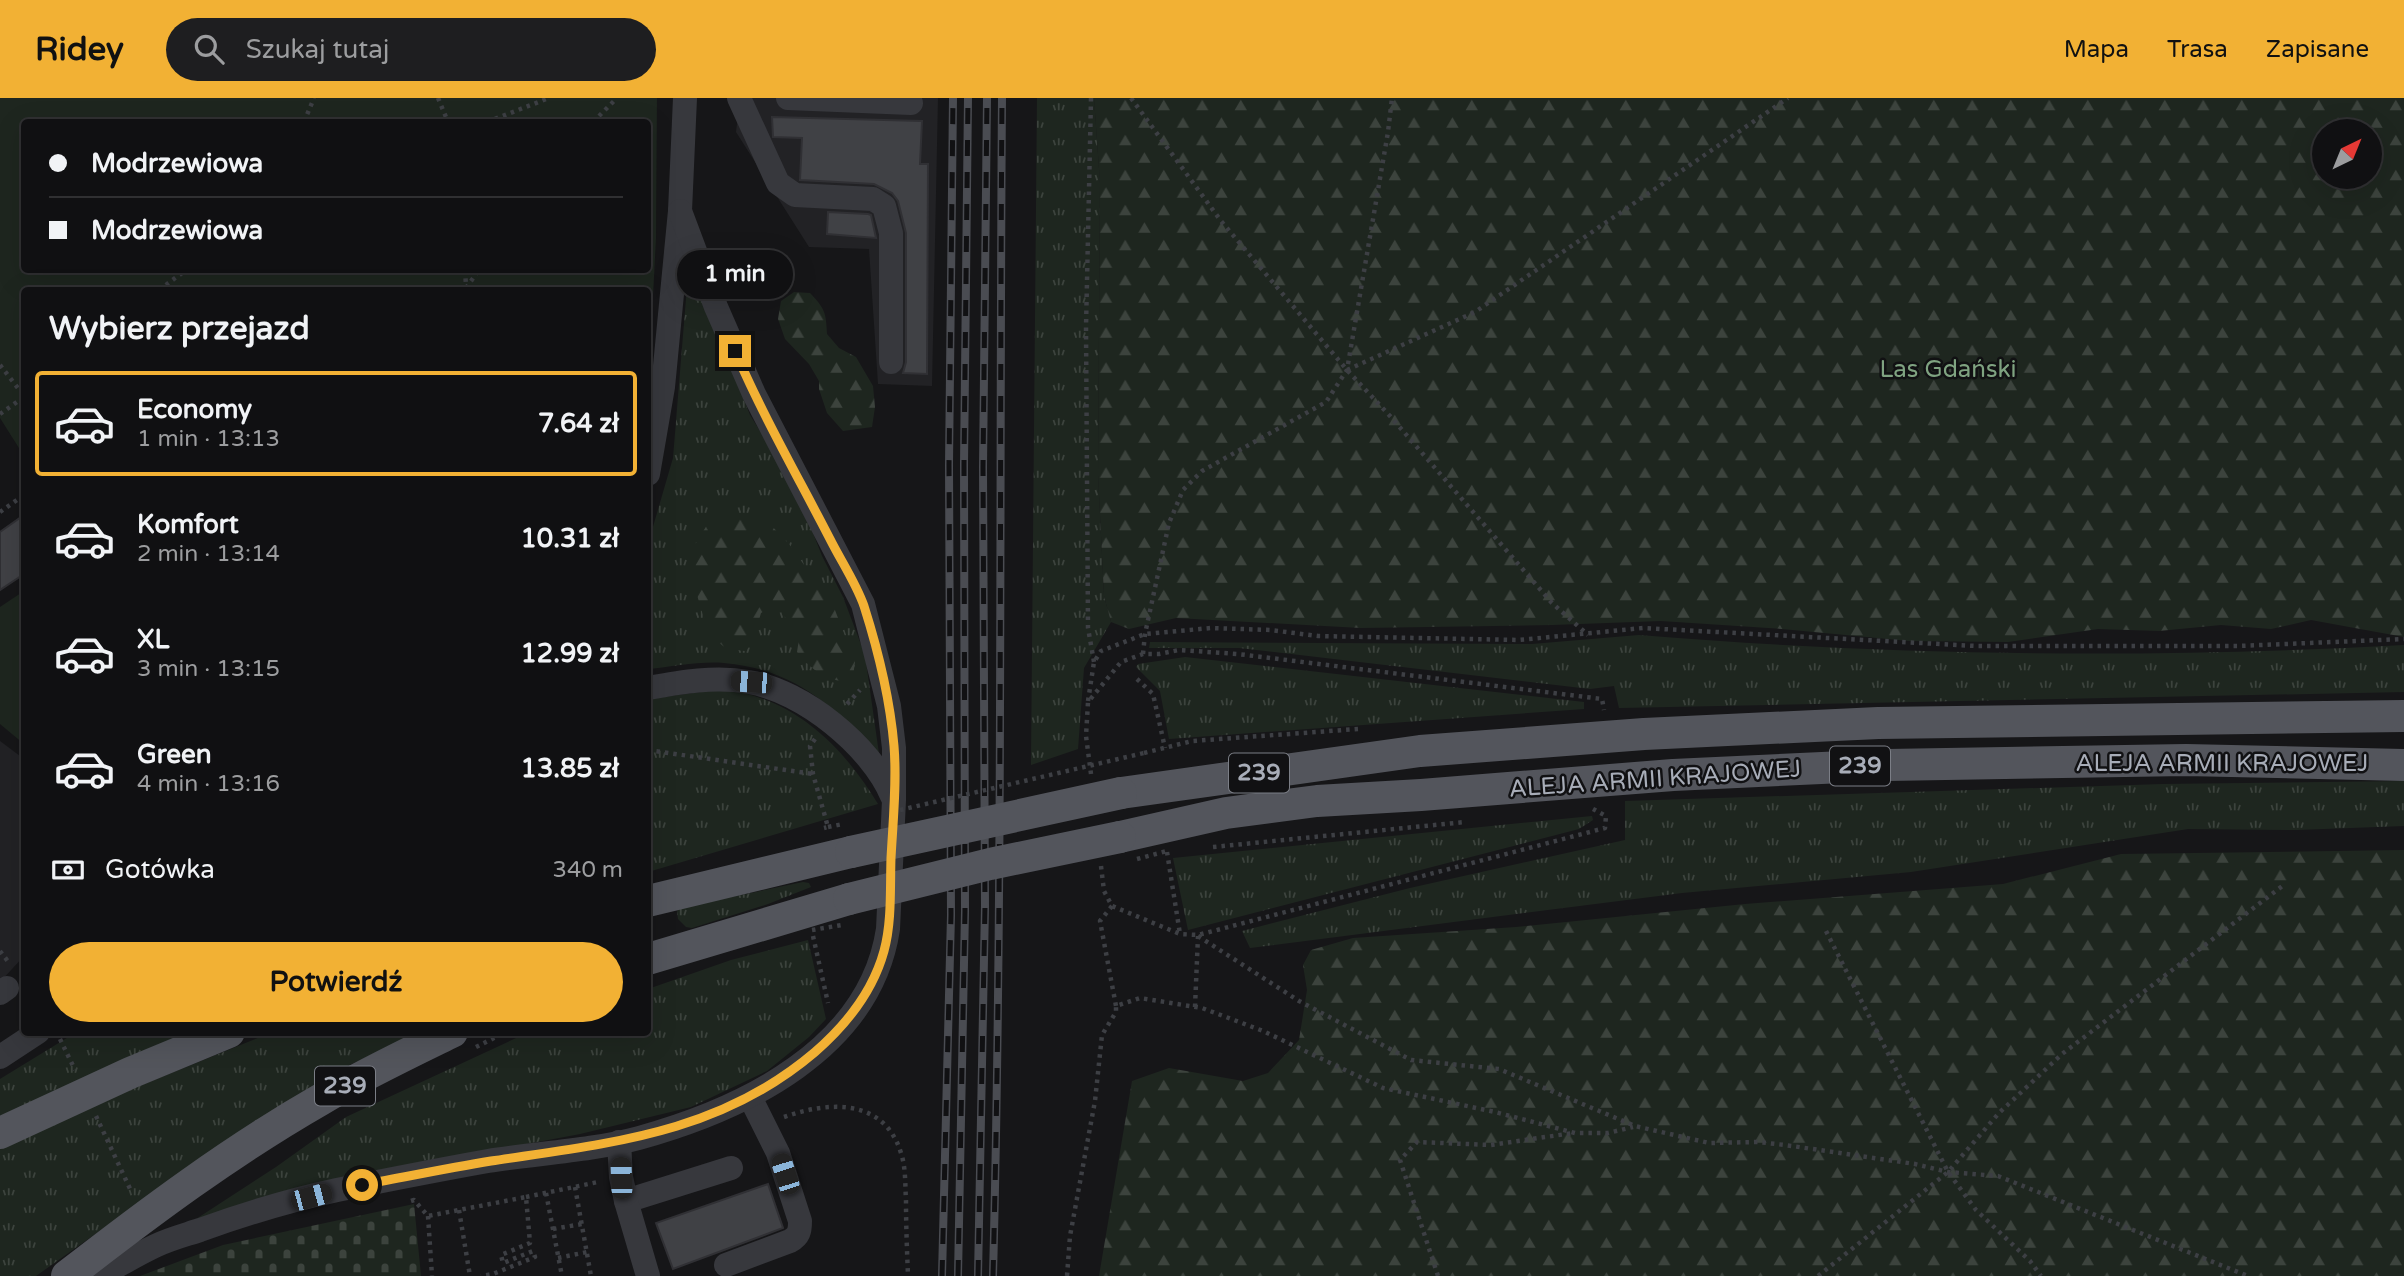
<!DOCTYPE html>
<html lang="pl">
<head>
<meta charset="utf-8">
<style>
	:root { --surface:#101012; --page:#1e1e20; --text:#f1f3f6; --muted:#9c9d9f; --line:#303032; --accent:#f2b134 }
	body { margin:0; font-family:"Varela Round",sans-serif; background:var(--page); color:var(--text); height:100vh; display:flex; flex-direction:column; font-size:26px; white-space:nowrap }
	* { box-sizing:border-box; margin:0 }
	p { font-size:23px; color:var(--muted) }
	.icon { flex:none; width:38px; height:38px; fill:none; stroke:currentColor; stroke-width:2; stroke-linecap:round; stroke-linejoin:round }
	.map { position:relative; flex:1; overflow:hidden }
	.panel { position:absolute; left:21px; top:189px; width:630px; height:749px; display:flex; flex-direction:column; background:var(--surface); border-radius:7px; box-shadow:0 7px 28px #0002,0 0 0 2px var(--line) }
	.panel>* { flex:none }
	.guide { position:absolute; left:21px; top:21px; width:630px; height:154px; border-radius:7px; box-shadow:0 7px 28px #0002,0 0 0 2px var(--line); display:grid; align-content:center; height:154px; padding:0 28px; background:var(--surface) }
	.needle { width:46px; rotate:43deg }
	.fabs { position:absolute; left:2312px; top:21px; display:grid; gap:14px }
	.fabs a { display:grid; place-items:center; width:70px; height:70px; border-radius:50%; background:var(--surface); box-shadow:0 7px 28px #0002,0 0 0 2px var(--line); font-size:35px }
	.end { position:absolute; width:32px; height:32px; margin:-16px; border:9px solid #f2b134; background:#111; box-shadow:0 0 0 4px #111 }
	.from { border-radius:50% }
	.bubble { position:absolute; height:49px; border-radius:24px; background:var(--surface); box-shadow:0 7px 28px #0002,0 0 0 2px var(--line); font-size:23px; font-weight:700; line-height:49px; text-align:center }
	.car { position:absolute; width:21px; height:42px; margin:-21px -10px; border-radius:9px; box-shadow:0 0 5px 2px #0007; background:linear-gradient(#222 24%,#8ab4d8 0 40%,#222 0 76%,#8ab4d8 0 86%,#222 0) }
	.guide b { display:flex; align-items:center; gap:24px; height:66px; font-size:26px }
	.guide b+b { border-top:2px solid var(--line) }
	.guide i { width:18px; height:18px; background:var(--text) }
	ul { padding:0; list-style:none }
	li { display:flex; align-items:center; gap:21px; height:105px; margin:0 14px 10px; padding:0 14px; border:4px solid transparent; border-radius:7px }
	li div { flex:1 }
	li b { display:block; font-size:26px }
	li em { font-style:normal; font-weight:700 }
	li.active { border-color:var(--accent) }
	li>.icon { width:63px; height:63px; stroke-width:1.5 }
	h2 { padding:0 28px; font-size:32px; line-height:84px }
	.pay { display:flex; align-items:center; gap:18px; height:77px; padding:0 28px; font-size:26px }
	.pay p { margin-inline-start:auto }
	.primary-button { display:flex; gap:14px; margin-top:auto; padding:14px 28px }
	.primary-button a { flex:1; height:80px; border-radius:42px; background:var(--accent); color:#111; font-size:28px; font-weight:700; line-height:80px; text-align:center }
	header { display:flex; align-items:center; gap:42px; box-sizing:border-box; height:98px; padding:0 35px; background:var(--accent); color:#111 }
	header strong { font-size:33px }
	nav { display:flex; gap:38px; margin-inline-start:auto; font-size:24px }
	.search { width:490px; height:63px; background:var(--page); display:flex; align-items:center; gap:18px; box-sizing:border-box; padding:0 24px; border-radius:38px; color:var(--muted); font-size:26px }
	.map>svg:first-child { display:block }
	.built { fill:#222225 }
	.grass { fill:url(#grass-tufts) }
	.forest { fill:url(#forest-firs); fill-rule:evenodd }
	.cemetery { fill:url(#cemetery-stones) }
	.green { fill:#1e261f; fill-rule:evenodd }
	.building { fill:#404145; stroke:#303034; stroke-width:2 }
	.lines { fill:none; stroke-linecap:round; stroke-linejoin:round }
	.path { stroke:#3d3f44; stroke-width:4.5; stroke-dasharray:3.5 5; stroke-linecap:butt }
	.minor { stroke:#37383d; stroke-width:24 }
	.major { stroke:#53555c; stroke-width:32 }
	.rail-casing { stroke:#4a4c52; stroke-width:8 }
	.rail { stroke:#111113; stroke-width:5; stroke-dasharray:16; stroke-linecap:butt }
	.path-bridge { stroke:#3d3f44; stroke-width:4.5; stroke-dasharray:3.5 5; stroke-linecap:butt }
	.major-bridge { stroke:#53555c; stroke-width:32 }
	.route { stroke:#f2b134; stroke-width:9 }
	.labels { text-anchor:middle; dominant-baseline:central; stroke-width:5; stroke-linejoin:round; paint-order:stroke }
	.shield { fill:#111113; stroke:#7b7e86; stroke-width:2 }
	.shield-label { font-size:23px; font-weight:bold; fill:#a8adb8 }
	.park-label { font-size:24px; fill:#7fa381; stroke:#111113 }
	.street-label { font-size:24px; fill:#a8adb8; stroke:#111113 }
</style>
</head>
<body>
<header>
<strong>Ridey</strong>
<div class="search"><svg class="icon" aria-label="search" viewBox="0 0 24 24"><circle cx="10" cy="10" r="6"/><path d="M15 15l6 6"/></svg>Szukaj tutaj</div>
<nav><a>Mapa</a><a>Trasa</a><a>Zapisane</a></nav>
</header>
<div class="map">
<svg width="2404" height="1178" viewBox="0 0 2404 1178">
	<defs>
		<pattern id="grass-tufts" width="24" height="20" patternUnits="userSpaceOnUse" patternTransform="scale(1.75)"><rect width="24" height="20" fill="#1e261f"/><path d="M3 7l-1-3M5 7V3M7 7l1-3M15 17l-1-3M17 17v-4M19 17l1-3" fill="none" stroke="#3c433d"/></pattern>
		<pattern id="forest-firs" width="22" height="20" patternUnits="userSpaceOnUse" patternTransform="scale(1.75)"><rect width="22" height="20" fill="#1e261f"/><path d="M5 1l3.5 6h-7zM16 11l3.5 6h-7z" fill="#3c433d"/></pattern>
		<pattern id="cemetery-stones" width="16" height="16" patternUnits="userSpaceOnUse" patternTransform="scale(1.75)"><rect width="16" height="16" fill="#1e261f"/><path d="M2 7V4a2 2 0 0 1 4 0v3zM10 15v-3a2 2 0 0 1 4 0v3z" fill="#3c433d"/></pattern>
	</defs>
	<rect width="100%" height="100%" fill="#161618"/>
	<g class="built">
		<polygon points="740,0 938,0 932,288 878,286 869,151 809,149 736,34"/>
		<polygon points="0,643 24,661 24,858 0,884"/>
	</g>
	<g class="grass">
		<polygon points="1037,0 1094,0 1100,85 1098,376 1104,498 1111,524 1084,570 1078,651 1031,667"/>
		<path d="M 689,164 L 750,317 L 796,392 L 822,458 L 843,499 L 865,557 L 879,656 C 829,606 797,572 724,565 C 699,563 672,569 648,571 L 648,446 L 673,360 Z"/>
		<path d="M 1639,537 C 1893,558 2150,561 2404,547 L 2404,594 L 1619,610 L 1614,588 L 1590,591 L 1239,550 L 1149,550 L 1150,544 L 1532,546 Z"/>
		<polygon points="1185,559 1584,604 1584,611 1169,641 1160,593 1136,569 1138,566"/>
		<path d="M 724,591 C 795,601 842,647 878,706 L 648,774 L 648,601 Z"/>
		<polygon points="2404,683 2404,728 2296,732 2188,731 1911,774 1682,795 1250,850 1242,833 1410,790 1625,742 1625,703 2163,686"/>
		<polygon points="1592,718 1593,722 1579,731 1188,832 1173,760"/>
		<polygon points="803,784 809,785 811,789 768,806 692,830 686,829 678,821 677,813 683,809"/>
		<polygon points="808,842 826,921 809,939 767,973 691,1009 580,1036 419,1066 193,1123 276,1069 346,1019 527,935 648,934 648,891 731,862"/>
		<polygon points="75,935 186,935 0,1018 0,981"/>
		<polygon points="270,935 417,935 341,971 238,1035 36,1178 0,1178 0,1050 58,1021"/>
	</g>
	<g class="forest">
		<path d="M 1094,0 L 2404,0 L 2404,539 L 2311,522 L 2271,531 L 2221,527 L 2159,533 L 2098,531 L 2008,544 L 1909,543 L 1782,531 L 1661,523 L 1552,527 L 1361,530 L 1176,520 L 1129,531 L 1111,524 L 1104,498 L 1098,376 L 1100,85 ZM 2324,33 L 2370,33 L 2370,79 L 2324,79 Z"/>
		<path d="M 794,194 L 810,195 C 825,211 826,214 827,236 L 839,250 L 856,259 L 873,288 L 875,309 L 872,329 L 843,333 L 827,315 L 819,291 L 819,283 L 809,266 L 785,241 L 778,221 L 781,203 Z"/>
		<path d="M 743,419 L 768,424 L 789,446 L 833,507 L 855,564 L 852,585 C 829,583 811,573 797,554 L 799,541 L 781,513 L 772,509 L 761,515 L 752,546 L 745,553 C 738,552 729,552 723,548 C 701,532 693,481 690,455 L 707,427 Z"/>
		<polygon points="2404,752 2404,1178 1099,1178 1132,983 1169,970 1243,983 1268,975 1299,942 1307,892 1303,867 1311,852 1353,840 1516,829 1745,806 2003,786 2121,756"/>
	</g>
	<polygon class="cemetery" points="414,1106 421,1178 140,1178 223,1147"/>
	<g class="green">
		<path d="M 0,0 L 657,0 L 656,141 L 648,294 L 648,192 L 24,192 L 24,358 L 0,320 ZM 24,24 L 648,24 L 648,172 L 24,172 Z"/>
		<polygon points="24,493 24,646 0,626 0,509"/>
	</g>
	<g class="building">
		<polygon points="772,19 922,23 920,66 928,66 927,276 903,275 906,264 906,135 898,103 892,95 874,86 800,82 802,40 773,39"/>
		<polygon points="828,114 868,116 871,117 876,140 827,136"/>
		<polygon points="24,417 24,476 0,492 0,434"/>
		<polygon points="768,1086 783,1130 673,1171 656,1125"/>
	</g>
	<g class="lines">
		<g class="path">
			<polyline points="438,0 448,24"/>
			<polyline points="1091,0 1086,229 1088,530 1094,564"/>
			<polyline points="1131,0 1221,123 1347,272 1390,318 1552,505 1588,537"/>
			<polyline points="304,24 314,0"/>
			<polyline points="487,24 549,0"/>
			<polyline points="593,24 617,0"/>
			<polyline points="465,172 466,188"/>
			<polyline points="466,190 479,172"/>
			<polyline points="159,192 186,172"/>
			<polyline points="0,267 24,298"/>
			<polyline points="1347,272 1475,214 1788,0"/>
			<polyline points="0,316 24,299"/>
			<polyline points="0,414 24,397"/>
			<polyline points="1143,556 1145,536 1169,425 1183,392 1202,373 1326,304 1347,272 1388,34 1392,0"/>
			<polyline points="1137,581 1153,596 1165,650"/>
			<polyline points="1088,603 1094,564 1101,553 1145,536 1211,530 1270,532 1318,538 1519,542 1643,530 1976,548 2238,548 2404,541"/>
			<polyline points="847,606 860,592"/>
			<polyline points="815,641 810,648 813,676 828,729 824,730"/>
			<polyline points="648,652 813,676"/>
			<polyline points="1144,655 1192,643 1358,631"/>
			<polyline points="1091,676 1086,638 1088,604 1121,564 1143,556 1159,556 1179,552 1238,556 1602,601 1604,612"/>
			<polyline points="1213,749 1465,724"/>
			<polyline points="1167,754 1180,836"/>
			<polyline points="1101,768 1104,793 1112,808 1180,836 1198,837 1605,730 1606,718 1593,711"/>
			<polyline points="1112,808 1100,823 1116,908"/>
			<polyline points="1826,833 1948,1074 1976,1112 2030,1163 2041,1178"/>
			<polyline points="813,838 828,905"/>
			<polyline points="1198,838 1299,903 1411,962 1499,971 1635,1028 1709,1045 1758,1044 1785,1047 1915,1066 1948,1074 1998,1078 2248,1178"/>
			<polyline points="0,853 10,866"/>
			<polyline points="1195,909 1198,838"/>
			<polyline points="60,941 75,972"/>
			<polyline points="476,949 506,934"/>
			<polyline points="96,1018 132,1095"/>
			<path d="M 784,1019 C 829,1003 884,1000 901,1055 C 906,1070 905,1087 906,1103 C 906,1128 907,1153 908,1178"/>
			<polyline points="575,1089 591,1178"/>
			<polyline points="546,1095 562,1178"/>
			<polyline points="526,1099 598,1084"/>
			<polyline points="411,1103 414,1102 428,1118 526,1099 530,1145 501,1157 503,1165 533,1153 535,1159 493,1176 481,1178"/>
			<polyline points="459,1112 470,1178"/>
			<polyline points="428,1118 432,1178"/>
			<polyline points="553,1131 582,1126"/>
			<polyline points="558,1160 587,1154"/>
			<polyline points="1067,1178 1070,1138 1095,1003 1102,937 1116,914 1116,908 1140,900 1202,910 1263,933 1383,990 1495,1014 1575,1035 1608,1035 1633,1029"/>
			<polyline points="1438,1178 1400,1062 1417,1044 1491,1047 1573,1035"/>
			<polyline points="1818,1178 1948,1074 1999,1015 2062,956 2285,786"/>
		</g>
		<g class="minor">
			<polyline points="739,0 778,85 795,97 873,101 884,108 891,135 891,264"/>
			<polyline points="788,0 911,5"/>
			<polyline points="648,376 663,289 680,113 685,0"/>
			<path d="M 648,590 C 681,584 715,578 749,584 C 803,593 871,648 892,698"/>
			<polyline points="0,895 7,890"/>
			<polyline points="0,959 38,934"/>
			<polyline points="619,1044 621,1079 626,1103 731,1070"/>
			<polyline points="626,1103 648,1178"/>
			<path d="M 726,1167 L 790,1143 C 799,1138 800,1133 800,1123 L 778,1055 L 750,999"/>
			<path d="M 99,1178 C 118,1168 136,1157 155,1148 C 169,1141 185,1137 200,1132 C 244,1116 291,1102 337,1092 C 387,1082 437,1072 488,1063 C 538,1055 590,1053 639,1040 C 744,1011 870,951 888,831 L 894,702 L 894,650 L 889,608 L 863,506 L 754,296 L 716,209 L 680,113"/>
		</g>
		<g class="major">
			<polyline points="1121,695 1420,653 1644,636 1878,625 2404,618"/>
			<polyline points="1120,739 1226,715 1317,703 1421,697 1673,677 1887,667 2186,662 2404,667"/>
			<polyline points="648,803 851,754"/>
			<polyline points="648,861 849,801"/>
			<polyline points="0,1035 130,975 229,934"/>
			<path d="M 67,1178 C 148,1115 231,1053 320,1002 C 363,977 407,956 452,934"/>
		</g>
		<defs>
			<g id="rail">
				<polyline points="942,1178 951,817 949,367 953,0"/>
				<polyline points="958,1178 965,813 964,366 968,0"/>
				<polyline points="978,1178 985,808 983,369 987,0"/>
				<path d="M 993,1178 C 1003,785 999,393 1002,0"/>
			</g>
		</defs>
		<use href="#rail" class="rail-casing"/>
		<use href="#rail" class="rail"/>
		<g class="path-bridge">
			<polyline points="900,712 1144,655"/>
			<polyline points="828,729 843,726"/>
			<polyline points="1137,761 1167,753"/>
			<polyline points="812,832 842,827"/>
		</g>
		<g class="major-bridge">
			<polyline points="851,754 1121,695"/>
			<polyline points="849,801 990,766 1120,739"/>
		</g>
	</g>
	<g class="lines">
		<path class="route" d="M 362,1087 C 405,1079 448,1070 491,1063 C 610,1045 719,1036 815,954 C 846,927 873,893 884,853 C 892,824 890,790 891,760 C 893,723 897,684 894,648 C 890,601 878,552 864,508 C 856,485 841,463 830,441 C 798,379 763,318 735,253"/>
	</g>
	<g class="labels">
		<g class="shield">
			<rect x="1830" y="648.5" width="60" height="39" rx="5"/>
			<rect x="1229" y="655.5" width="60" height="39" rx="5"/>
			<rect x="315" y="968.5" width="60" height="39" rx="5"/>
		</g>
		<g class="shield-label">
			<text x="1860" y="668">239</text>
			<text x="1259" y="675">239</text>
			<text x="345" y="988">239</text>
		</g>
		<g class="park-label">
			<text x="1948" y="271">Las Gdański</text>
		</g>
		<g class="street-label">
			<text x="2222" y="665">ALEJA ARMII KRAJOWEJ</text>
			<text transform="translate(1655 681) rotate(-4)">ALEJA ARMII KRAJOWEJ</text>
		</g>
	</g>
</svg>
<div class="fabs">
<a><svg class="needle" viewBox="-14 -14 28 28"><path d="M0-13l5 13h-10z" fill="#e53935"/><path d="M0 13l5-13h-10z" fill="#9c9d9f"/></svg></a>
</div>
<i class="end from" style="left:362px;top:1087px"></i>
<i class="end" style="left:735px;top:253px"></i>
<div class="bubble" style="left:677px;top:152px;width:116px">1 min</div>
<i class="car" style="left:751px;top:584px;rotate:274deg"></i>
<i class="car" style="left:785px;top:1076px;rotate:342deg"></i>
<i class="car" style="left:621px;top:1080px;rotate:358deg"></i>
<i class="car" style="left:311px;top:1099px;rotate:75deg"></i>
<div class="guide">
<b><i class="from"></i>Modrzewiowa</b>
<b><i></i>Modrzewiowa</b>
</div>
<section class="panel">
<h2>Wybierz przejazd</h2>
<ul>
<li class="active"><svg class="icon" aria-label="car" viewBox="0 0 24 24"><path d="M5 17H2v-5l4-1 3-4h7l3 4 3 1v5h-3M9 17h6M6 11h13"/><circle cx="7" cy="17" r="2"/><circle cx="17" cy="17" r="2"/></svg><div><b>Economy</b><p>1 min · 13:13</p></div><em>7.64 zł</em></li>
<li><svg class="icon" aria-label="car" viewBox="0 0 24 24"><path d="M5 17H2v-5l4-1 3-4h7l3 4 3 1v5h-3M9 17h6M6 11h13"/><circle cx="7" cy="17" r="2"/><circle cx="17" cy="17" r="2"/></svg><div><b>Komfort</b><p>2 min · 13:14</p></div><em>10.31 zł</em></li>
<li><svg class="icon" aria-label="car" viewBox="0 0 24 24"><path d="M5 17H2v-5l4-1 3-4h7l3 4 3 1v5h-3M9 17h6M6 11h13"/><circle cx="7" cy="17" r="2"/><circle cx="17" cy="17" r="2"/></svg><div><b>XL</b><p>3 min · 13:15</p></div><em>12.99 zł</em></li>
<li><svg class="icon" aria-label="car" viewBox="0 0 24 24"><path d="M5 17H2v-5l4-1 3-4h7l3 4 3 1v5h-3M9 17h6M6 11h13"/><circle cx="7" cy="17" r="2"/><circle cx="17" cy="17" r="2"/></svg><div><b>Green</b><p>4 min · 13:16</p></div><em>13.85 zł</em></li>
</ul>
<div class="pay"><svg class="icon" aria-label="cash" viewBox="0 0 24 24"><path d="M3 7h18v10H3z"/><circle cx="12" cy="12" r="2"/></svg>Gotówka<p>340 m</p></div>
<div class="primary-button"><a>Potwierdź</a></div>
</section>
</div>
</body>
</html>
